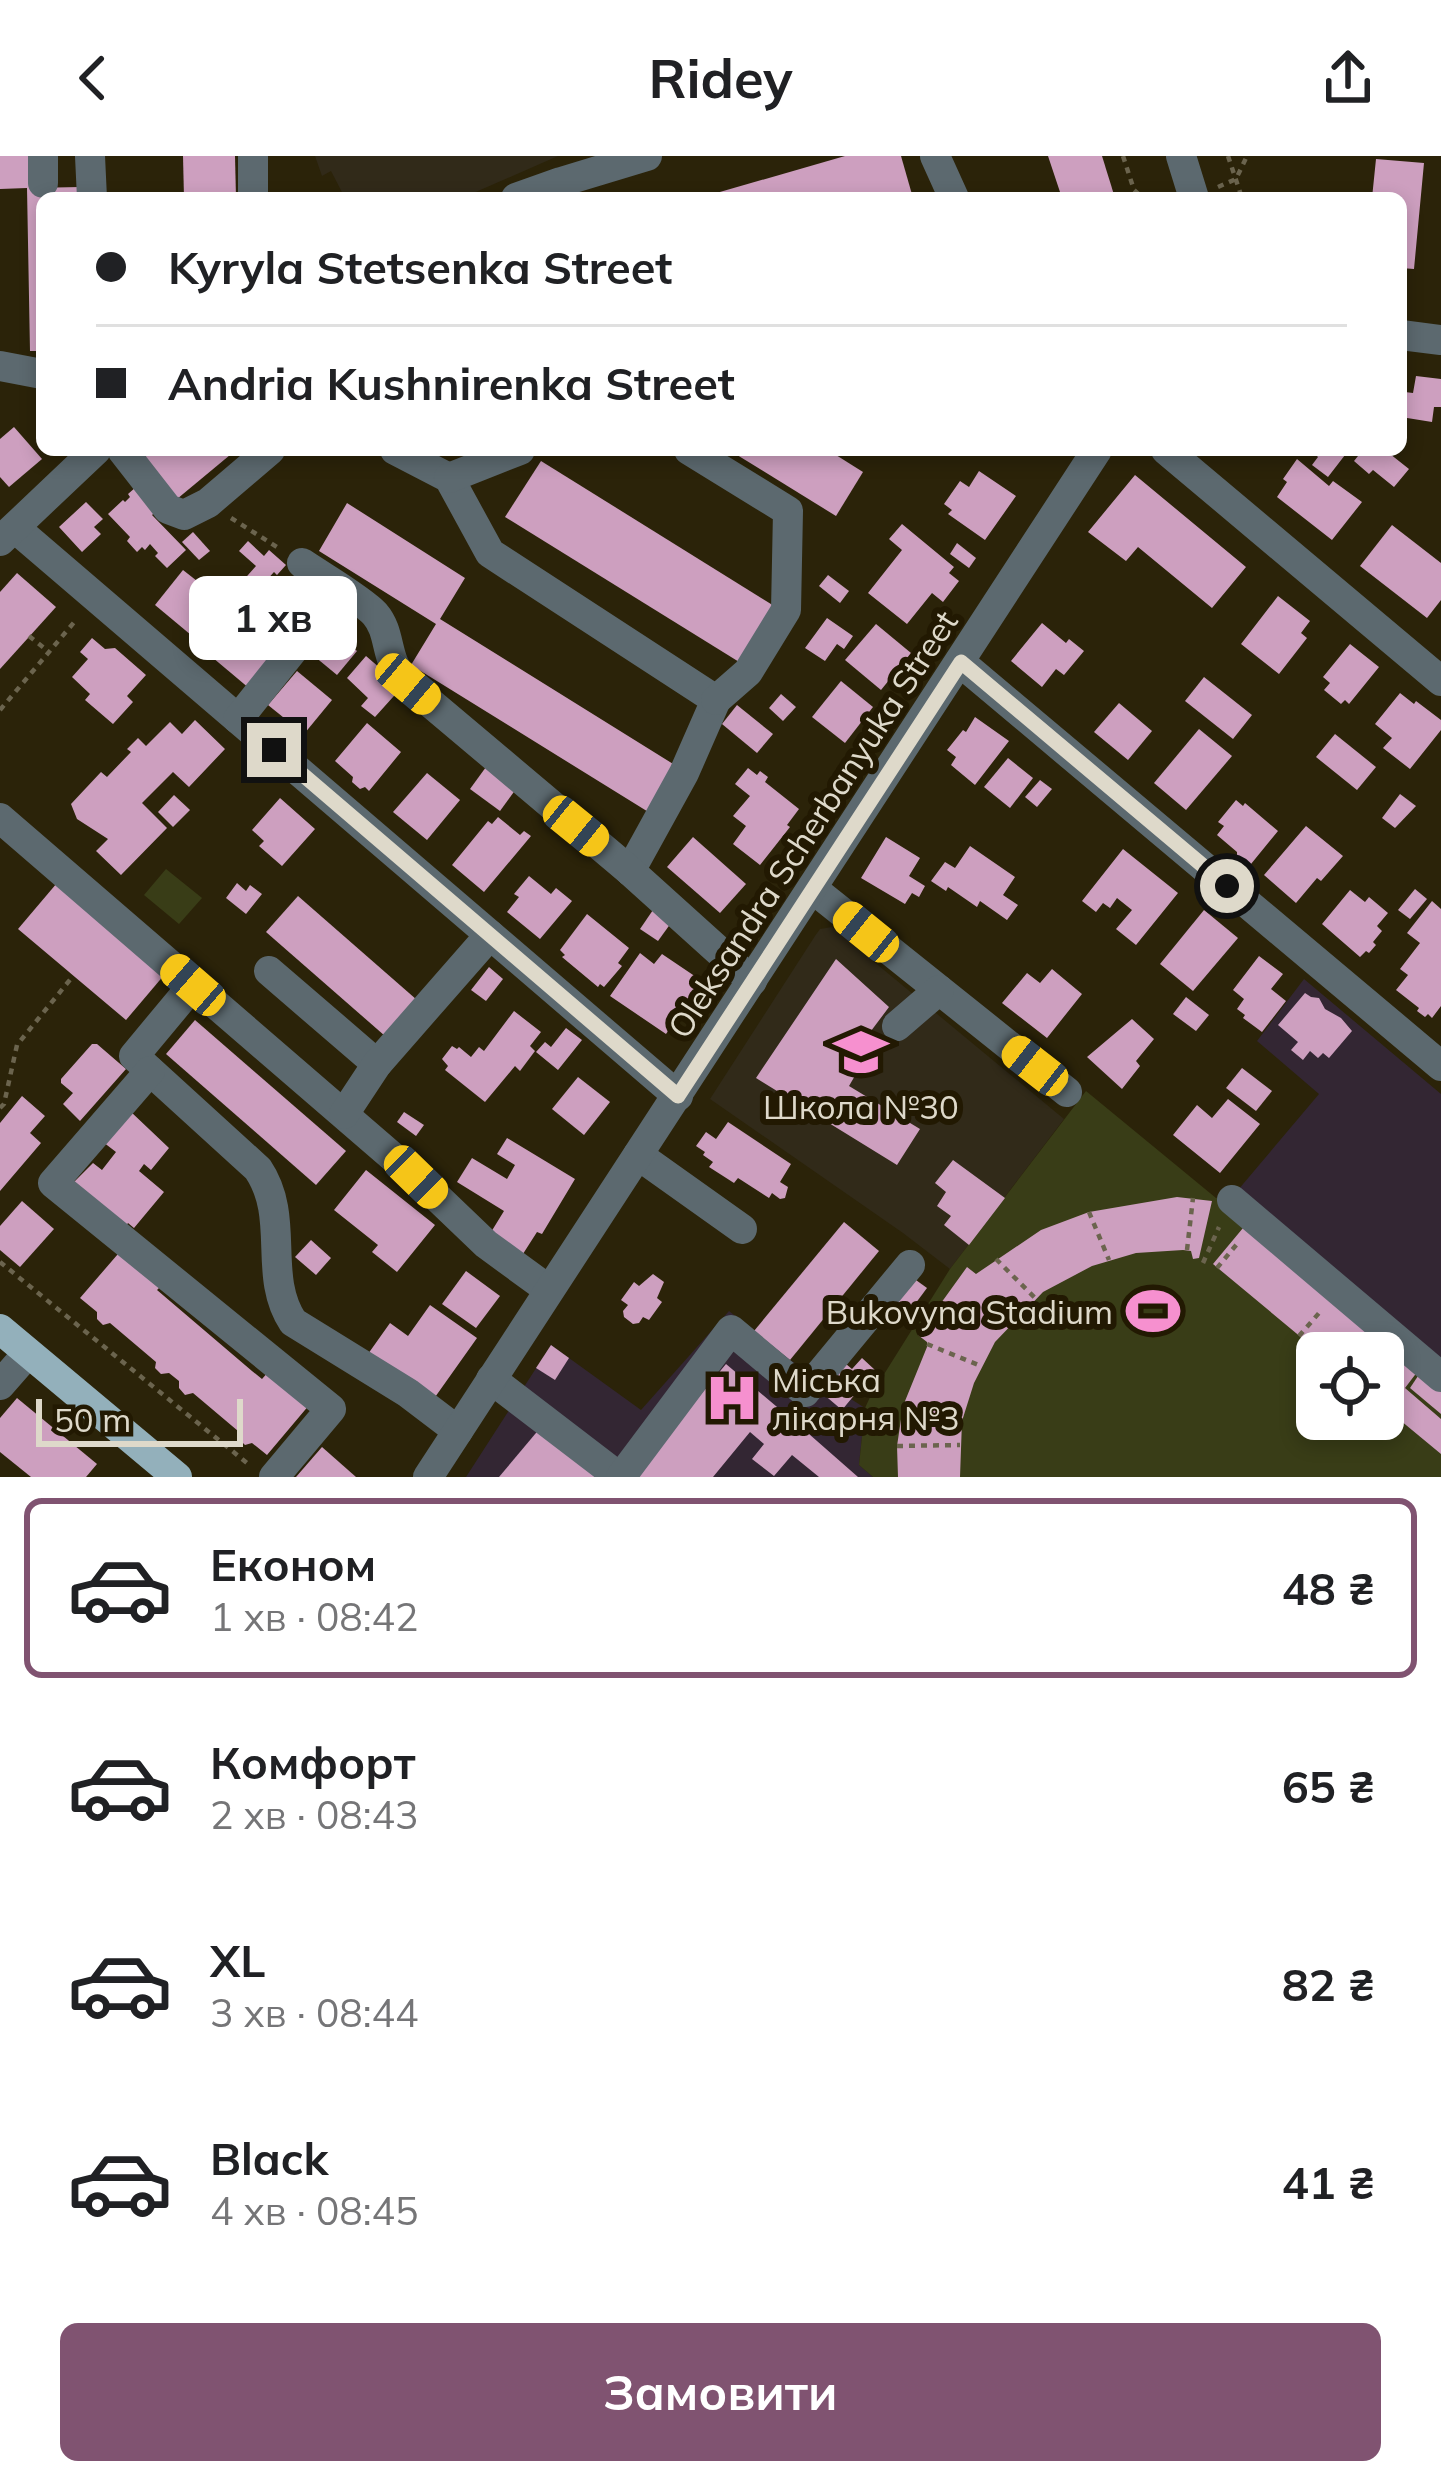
<!DOCTYPE html>
<html lang="uk">
<head>
<meta charset="utf-8">
<style>
	:root { --surface:#fff; --page:#f6f6f6; --text:#202124; --muted:#757577; --line:#e0e0e0; --accent:#805371 }
	body { margin:0; font-family:Mulish,sans-serif; background:var(--page); color:var(--text); height:100vh; display:flex; flex-direction:column; font-size:45px; white-space:nowrap }
	* { box-sizing:border-box; margin:0 }
	p { font-size:39px; color:var(--muted) }
	.icon { flex:none; width:66px; height:66px; fill:none; stroke:currentColor; stroke-width:2; stroke-linecap:round; stroke-linejoin:round }
	.map { position:relative; height:1321px; overflow:hidden }
	.details { display:flex; flex-direction:column; background:var(--surface); flex:1 }
	.details>* { flex:none }
	.top-card { position:absolute; left:36px; top:36px; width:1371px; height:264px; border-radius:18px; box-shadow:0 6px 18px #0003; display:grid; align-content:center; height:264px; padding:0 60px; background:var(--surface) }
	.controls { position:absolute; left:1296px; top:1176px; display:grid; gap:24px }
	.controls a { display:grid; place-items:center; width:108px; height:108px; border-radius:18px; background:var(--surface); box-shadow:0 6px 18px #0003; font-size:60px }
	.scale { position:absolute; left:36px; bottom:30px; width:207px; box-sizing:border-box; padding-left:12px; border:6px solid #ded9ca; border-top:0; font-size:33px; line-height:42px; white-space:nowrap; color:#ded9ca; -webkit-text-stroke:9px #221902; paint-order:stroke }
	.end { position:absolute; width:54px; height:54px; margin:-27px; border:15px solid #ded9ca; background:#111; box-shadow:0 0 0 6px #111 }
	.from { border-radius:50% }
	.bubble { position:absolute; height:84px; border-radius:18px; background:var(--surface); box-shadow:0 6px 18px #0003; font-size:39px; font-weight:700; line-height:84px; text-align:center }
	.car { position:absolute; width:36px; height:72px; margin:-36px -18px; border-radius:15px; box-shadow:0 0 9px 3px #0007; background:linear-gradient(#f5c518 24%,#345 0 40%,#f5c518 0 76%,#345 0 86%,#f5c518 0) }
	.top-card b { display:flex; align-items:center; gap:42px; height:114px; font-size:45px }
	.top-card b+b { border-top:3px solid var(--line) }
	.top-card i { width:30px; height:30px; background:var(--text) }
	ul { padding:21px 0 0; list-style:none }
	li { display:flex; align-items:center; gap:36px; height:180px; margin:0 24px 18px; padding:0 36px; border:6px solid transparent; border-radius:18px }
	li div { flex:1 }
	li b { display:block; font-size:45px }
	li em { font-style:normal; font-weight:700 }
	li.current { border-color:var(--accent) }
	li>.icon { width:108px; height:108px; stroke-width:1.5 }
	.button { display:flex; gap:24px; margin-top:auto; padding:24px 60px }
	.button a { flex:1; height:138px; border-radius:18px; background:var(--accent); color:#fff; font-size:48px; font-weight:700; line-height:138px; text-align:center }
	header { display:flex; justify-content:space-between; align-items:center; height:156px; padding:0 60px; background:var(--surface); font-size:54px; font-weight:700 }
	.map>svg:first-child { display:block }
	.education { fill:#312a19 }
	.medical { fill:#332633 }
	.green { fill:#393d17; fill-rule:evenodd }
	.building { fill:#cd9fbf }
	.lines { fill:none; stroke-linecap:round; stroke-linejoin:round }
	.path { stroke:#6b644e; stroke-width:4.5; stroke-dasharray:6 6; stroke-linecap:butt }
	.minor { stroke:#5c696f; stroke-width:30 }
	.major { stroke:#93b0bb; stroke-width:30 }
	.route { stroke:#ded9ca; stroke-width:15 }
	.labels { text-anchor:middle; dominant-baseline:central; stroke-width:12; stroke-linejoin:round; paint-order:stroke }
	.street-label { font-size:33px; fill:#ded9ca; stroke:#221902 }
	.poi-label { font-size:33px; fill:#ded9ca; stroke:#221902 }
</style>
</head>
<body>
<header><svg class="icon" aria-label="back" viewBox="0 0 24 24"><path d="M15 5l-7 7 7 7"/></svg>Ridey<svg class="icon" aria-label="share" viewBox="0 0 24 24"><path d="M12 15V3M7 8l5-5 5 5M5 13v7h14v-7"/></svg></header>
<div class="map">
<svg width="1441" height="1321" viewBox="0 0 1441 1321">
	<rect width="100%" height="100%" fill="#2b2309"/>
	<g class="education">
		<polygon points="315,0 558,0 462,42 345,42 331,15 322,20"/>
		<polygon points="832,771 1064,963 950,1113 903,1077 710,943 815,780 820,773"/>
	</g>
	<g class="medical">
		<polygon points="1304,823 1441,938 1441,1204 1238,1034 1319,938 1257,885"/>
		<polygon points="729,1155 790,1204 865,1252 859,1309 873,1321 466,1321 551,1189 641,1254"/>
	</g>
	<g class="green">
		<polygon points="166,713 202,742 179,768 144,739"/>
		<path d="M 1086,935 L 1216,1042 L 1238,1034 L 1441,1204 L 1441,1321 L 873,1321 L 859,1309 L 865,1252 L 871,1239 L 950,1113 ZM 1317,1197 L 1383,1197 L 1383,1263 L 1317,1263 Z"/>
	</g>
	<g class="building">
		<polygon points="0,0 29,0 29,32 81,31 81,42 42,42 42,195 30,195 27,32 0,33"/>
		<polygon points="183,0 235,0 236,42 184,42"/>
		<polygon points="845,0 901,0 913,42 699,42"/>
		<polygon points="1048,0 1102,0 1115,42 1062,42"/>
		<polygon points="1376,3 1424,7 1414,113 1401,112 1401,42 1372,42"/>
		<rect x="1304" y="36" width="52" height="6"/>
		<polygon points="1416,220 1441,223 1441,251 1434,251 1432,266 1401,261 1401,241 1405,236 1413,237"/>
		<polygon points="14,271 42,303 9,331 0,321 0,283"/>
		<polygon points="153,294 236,294 177,343 143,303"/>
		<polygon points="729,294 828,294 863,316 836,360"/>
		<polygon points="1316,294 1339,294 1345,299 1328,321 1312,309 1318,301 1314,297"/>
		<polygon points="1351,294 1385,294 1409,313 1394,331 1373,314 1369,318 1354,305 1358,300"/>
		<polygon points="1297,303 1329,330 1333,325 1362,346 1332,384 1277,341 1287,326 1283,323"/>
		<polygon points="541,305 779,453 744,509 505,361"/>
		<polygon points="979,315 1016,340 985,384 948,358 952,354 944,348 960,325 969,331"/>
		<polygon points="1135,319 1246,411 1212,452 1138,391 1126,405 1088,376"/>
		<polygon points="136,331 158,353 152,359 186,394 167,412 155,400 158,397 150,388 145,394 142,391 137,396 127,385 130,381 108,358 123,344 125,346 130,341 128,338"/>
		<polygon points="86,346 103,363 94,371 101,378 82,396 59,371"/>
		<polygon points="347,347 465,422 440,463 678,611 650,657 411,509 436,468 319,395"/>
		<polygon points="902,368 954,411 949,417 959,425 943,446 932,437 907,468 868,437 902,394 889,383"/>
		<polygon points="1392,369 1441,407 1441,444 1427,462 1360,410"/>
		<polygon points="193,376 210,395 199,404 182,386"/>
		<polygon points="248,385 264,400 269,394 286,409 277,419 274,416 253,439 240,428 256,410 239,395"/>
		<polygon points="957,387 976,402 969,412 950,398"/>
		<polygon points="183,414 220,443 191,479 155,449"/>
		<polygon points="17,417 56,451 0,513 0,436"/>
		<polygon points="828,419 849,435 840,447 819,430"/>
		<polygon points="1278,440 1310,465 1301,477 1307,482 1279,518 1241,488"/>
		<polygon points="242,455 285,492 250,533 206,496"/>
		<polygon points="827,462 853,480 844,493 837,488 825,505 805,492"/>
		<polygon points="1042,467 1066,487 1069,483 1084,495 1064,519 1056,513 1042,531 1011,505"/>
		<polygon points="876,468 911,497 881,534 845,504"/>
		<polygon points="328,471 357,495 337,519 308,495"/>
		<polygon points="92,482 105,493 115,492 146,519 127,540 133,546 113,568 85,544 90,538 72,521 88,503 80,496"/>
		<polygon points="1350,488 1379,511 1349,548 1345,544 1341,548 1324,534 1330,527 1323,521"/>
		<polygon points="366,500 402,531 375,561 361,550 368,542 347,522"/>
		<polygon points="297,515 332,544 304,578 268,549"/>
		<polygon points="1204,521 1252,559 1233,583 1185,545"/>
		<polygon points="841,525 873,551 845,587 812,561"/>
		<polygon points="1400,537 1414,548 1416,545 1441,564 1441,574 1410,613 1383,592 1392,582 1375,568"/>
		<polygon points="781,538 796,551 783,565 769,552"/>
		<polygon points="1119,547 1152,575 1128,604 1094,576"/>
		<polygon points="737,549 773,578 757,597 722,568"/>
		<polygon points="975,561 1009,585 975,629 951,609 956,601 947,594 963,574 966,576"/>
		<polygon points="195,564 225,593 189,631 173,616 142,647 167,672 121,719 96,695 108,683 77,663 71,648 101,616 107,621 131,596 127,593 138,582 146,590 170,566 182,578"/>
		<polygon points="367,567 401,596 369,635 365,631 360,633 352,626 353,621 335,605"/>
		<polygon points="1199,573 1232,600 1186,654 1154,627"/>
		<polygon points="1335,578 1376,611 1357,634 1316,601"/>
		<polygon points="1008,602 1033,622 1010,652 984,631"/>
		<polygon points="486,611 516,633 500,655 470,633"/>
		<polygon points="748,612 757,619 760,615 768,621 765,626 799,653 787,669 790,671 760,709 733,688 746,670 733,660 750,640 735,628"/>
		<polygon points="427,617 460,644 427,684 393,656"/>
		<polygon points="1040,624 1052,633 1037,651 1025,641"/>
		<polygon points="1400,638 1416,650 1395,672 1382,662"/>
		<polygon points="174,639 190,654 173,671 158,656"/>
		<polygon points="280,642 315,673 282,710 259,690 264,685 252,674"/>
		<polygon points="1236,644 1243,650 1245,647 1278,675 1251,708 1243,706 1237,701 1237,696 1217,679 1224,670 1218,666"/>
		<polygon points="498,661 520,679 524,675 531,680 484,736 452,709 488,665 492,668"/>
		<polygon points="1306,670 1343,700 1321,725 1317,722 1296,747 1264,719"/>
		<polygon points="693,681 746,728 720,757 667,711"/>
		<polygon points="886,681 920,702 909,720 925,730 919,741 912,737 905,748 861,722"/>
		<polygon points="970,690 1015,721 1003,739 1018,749 1007,764 980,745 977,751 948,731 946,735 931,725 945,706 955,712"/>
		<polygon points="1123,693 1178,737 1136,789 1116,773 1132,754 1117,742 1110,752 1103,747 1096,756 1082,745"/>
		<polygon points="529,720 551,738 556,732 572,745 540,783 507,756 519,741 514,738"/>
		<polygon points="57,727 165,818 126,864 18,773"/>
		<polygon points="237,727 246,735 250,729 262,738 246,758 226,742"/>
		<polygon points="1415,733 1427,743 1410,763 1398,754"/>
		<polygon points="1350,734 1365,746 1369,741 1388,757 1377,770 1382,775 1373,786 1376,789 1369,797 1366,795 1360,801 1322,768"/>
		<polygon points="298,740 417,844 385,880 266,776"/>
		<polygon points="1432,745 1441,753 1441,850 1432,862 1428,858 1425,861 1417,855 1419,852 1396,834 1408,819 1400,813 1420,787 1407,777"/>
		<polygon points="653,754 671,767 658,785 640,773"/>
		<polygon points="1204,754 1238,782 1193,835 1160,808"/>
		<polygon points="587,758 629,792 618,807 622,810 604,831 600,828 598,831 562,801 565,799 560,794"/>
		<polygon points="640,797 654,808 662,798 702,825 666,878 610,840"/>
		<polygon points="1259,800 1283,818 1271,833 1286,845 1262,876 1243,862 1245,859 1237,853 1244,843 1233,834"/>
		<polygon points="836,803 889,851 871,875 884,884 877,895 871,892 849,930 920,973 897,1009 756,922"/>
		<polygon points="489,811 503,823 486,845 471,834"/>
		<polygon points="1052,813 1082,838 1047,882 1002,847 1027,817 1040,827"/>
		<polygon points="1305,837 1311,841 1319,842 1325,853 1341,862 1352,875 1329,902 1323,897 1318,902 1310,895 1303,904 1291,894 1298,886 1278,869"/>
		<polygon points="1186,841 1209,859 1196,875 1173,858"/>
		<polygon points="514,855 541,876 530,890 535,895 520,915 515,910 485,946 445,914 448,910 442,903 452,890 457,893 459,891 471,901 479,891 484,895"/>
		<polygon points="1132,863 1154,883 1136,905 1140,910 1122,933 1087,901"/>
		<polygon points="195,864 346,995 316,1029 166,898"/>
		<polygon points="566,872 582,884 558,914 536,896 545,886 551,891"/>
		<polygon points="92,888 97,888 126,913 80,965 63,948 73,937 61,927 61,923"/>
		<polygon points="1242,912 1272,935 1256,955 1226,932"/>
		<polygon points="578,921 610,946 584,979 552,953"/>
		<polygon points="22,940 45,960 30,977 41,987 0,1035 0,967"/>
		<polygon points="1228,943 1260,968 1220,1017 1173,979 1197,949 1212,962"/>
		<polygon points="130,955 169,992 151,1014 144,1008 139,1015 164,1036 134,1072 128,1067 126,1070 74,1026 93,1007 102,1014 116,996 103,986"/>
		<polygon points="404,956 424,969 416,980 397,966"/>
		<polygon points="728,966 791,1008 780,1026 788,1031 785,1042 780,1043 772,1037 769,1042 738,1022 734,1027 709,1011 713,1006 703,999 705,996 696,990 706,976 716,983"/>
		<polygon points="507,982 575,1023 542,1078 537,1076 521,1101 488,1081 504,1055 457,1026 472,1002 507,1023 515,1009 497,998"/>
		<polygon points="953,1004 1005,1042 969,1089 944,1069 951,1060 937,1050 946,1036 935,1027"/>
		<polygon points="366,1014 435,1069 397,1116 372,1096 378,1089 334,1054"/>
		<polygon points="1177,1041 1212,1045 1199,1102 1193,1103 1191,1095 1183,1094 1136,1097 1092,1110 1043,1136 995,1186 974,1227 962,1265 960,1321 898,1321 897,1290 903,1250 927,1191 927,1186 918,1179 967,1111 976,1118 1041,1074 1089,1056"/>
		<polygon points="22,1045 54,1073 20,1111 0,1094 0,1070"/>
		<polygon points="844,1066 879,1095 790,1204 754,1175"/>
		<polygon points="1248,1066 1421,1211 1405,1232 1441,1263 1441,1298 1383,1250 1383,1197 1320,1197 1213,1108"/>
		<polygon points="311,1084 331,1102 316,1119 295,1101"/>
		<polygon points="124,1091 165,1126 157,1134 252,1215 262,1223 270,1214 310,1248 267,1299 252,1287 245,1289 238,1282 238,1275 193,1237 185,1239 179,1232 179,1225 169,1217 161,1218 155,1212 156,1206 110,1167 103,1169 97,1163 97,1156 80,1142"/>
		<polygon points="466,1115 500,1140 476,1172 442,1148"/>
		<polygon points="653,1118 664,1126 657,1142 662,1146 649,1164 643,1161 639,1167 633,1168 624,1161 623,1155 628,1149 621,1144 634,1126 639,1130"/>
		<polygon points="909,1119 927,1132 901,1167 884,1154"/>
		<polygon points="430,1149 477,1182 433,1244 368,1198 390,1167 408,1180"/>
		<polygon points="551,1189 569,1202 555,1224 536,1212"/>
		<polygon points="862,1202 875,1214 842,1254 822,1237 846,1208 852,1213"/>
		<polygon points="726,1208 809,1278 858,1321 819,1321 792,1299 774,1320 752,1303 764,1288 750,1276 713,1321 632,1321"/>
		<polygon points="1424,1211 1441,1225 1441,1258 1410,1232"/>
		<polygon points="17,1242 97,1308 86,1321 31,1321 0,1296 0,1262"/>
		<polygon points="541,1271 601,1321 499,1321"/>
		<polygon points="322,1291 356,1321 296,1321"/>
	</g>
	<g class="lines">
		<g class="path">
			<polyline points="1123,0 1134,34 1143,42"/>
			<polyline points="1228,0 1242,42"/>
			<polyline points="1218,31 1236,23 1247,0"/>
			<polyline points="231,362 277,391"/>
			<polyline points="29,480 48,495"/>
			<polyline points="0,554 76,464"/>
			<polyline points="0,952 4,948 17,889 73,820"/>
			<polyline points="1089,1056 1109,1104"/>
			<polyline points="1187,1094 1193,1042"/>
			<polyline points="996,1103 1036,1143"/>
			<polyline points="0,1106 247,1307"/>
			<polyline points="1203,1107 1219,1071"/>
			<polyline points="1217,1112 1237,1088"/>
			<polyline points="1299,1180 1319,1157"/>
			<polyline points="927,1188 981,1210"/>
			<polyline points="1383,1246 1401,1225"/>
			<polyline points="897,1290 960,1289"/>
		</g>
		<g class="minor">
			<polyline points="43,0 43,27"/>
			<polyline points="90,0 92,42"/>
			<polyline points="253,0 253,42"/>
			<polyline points="935,0 954,42"/>
			<polyline points="1181,0 1194,42"/>
			<polyline points="516,42 561,26 647,0"/>
			<polyline points="1401,179 1441,184"/>
			<polyline points="0,210 42,218"/>
			<polyline points="122,294 168,353 184,359 208,347 270,294"/>
			<polyline points="395,294 449,322 490,397 716,544 684,617 630,715"/>
			<polyline points="689,294 788,355 786,454 748,516 716,544"/>
			<polyline points="1166,294 1441,525"/>
			<polyline points="449,322 520,294"/>
			<polyline points="15,372 678,940"/>
			<polyline points="0,385 96,294"/>
			<path d="M 302,407 C 321,420 361,443 375,458 C 393,479 383,505 408,528 L 630,715 L 752,825"/>
			<polyline points="960,506 1441,910"/>
			<polyline points="238,563 341,434"/>
			<polyline points="0,662 416,1021 486,1088 549,1134"/>
			<polyline points="813,733 1067,936"/>
			<polyline points="269,815 377,908"/>
			<path d="M 193,829 L 134,900 L 258,1013 C 291,1062 262,1119 293,1166 L 408,1237 L 458,1275"/>
			<polyline points="897,870 939,834"/>
			<polyline points="150,915 53,1027 331,1253 274,1321"/>
			<polyline points="344,958 377,908 490,779"/>
			<polyline points="638,999 742,1073"/>
			<polyline points="1232,1044 1441,1221"/>
			<polyline points="491,1223 619,1321"/>
			<polyline points="0,1229 28,1197"/>
			<polyline points="428,1321 1097,294"/>
			<polyline points="621,1321 731,1174 805,1236 910,1109"/>
		</g>
		<polyline class="major" points="0,1173 177,1321"/>
	</g>
	<g class="lines">
		<polyline class="route" points="274,594 678,940 961,506 1227,730"/>
	</g>
	<defs>
		<symbol id="school-bare" viewBox="-9 -9 18 18"><path d="M0-5L7-2L0 1L-7-2ZM-4 1L0 2.5L4 1V4Q0 6-4 4Z" fill="#f690cf" stroke="#221902" stroke-width="2.5" paint-order="stroke"/></symbol>
		<symbol id="stadium-bare" viewBox="-9 -9 18 18"><path d="M0-5a6.5 5 0 1 0 0 10a6.5 5 0 1 0 0-10ZM-3.5-1.8h7v3.6h-7Z" fill="#f690cf" stroke="#221902" stroke-width="2.5" paint-order="stroke"/></symbol>
		<symbol id="hospital-bare" viewBox="-9 -9 18 18"><path d="M-5-5h3v3.5h4V-5h3V5h-3V1.5h-4V5h-3Z" fill="#f690cf" stroke="#221902" stroke-width="2.5" paint-order="stroke"/></symbol>
	</defs>
	<g fill-rule="evenodd">
		<use href="#school-bare" x="823" y="858" width="76" height="76"/>
		<use href="#stadium-bare" x="1115" y="1117" width="76" height="76"/>
		<use href="#hospital-bare" x="694" y="1204" width="76" height="76"/>
	</g>
	<g class="labels">
		<g class="street-label">
			<text transform="translate(812 668) rotate(-57)">Oleksandra Scherbanyuka Street</text>
		</g>
		<g class="poi-label">
			<text x="861" y="950">Школа №30</text>
			<text x="1113" y="1155" text-anchor="end">Bukovyna Stadium</text>
			<text x="772" y="1223" text-anchor="start">Міська<tspan x="772" dy="38">лікарня №3</tspan></text>
		</g>
	</g>
</svg>
<div class="controls">
<a><svg class="icon" aria-label="locate" viewBox="0 0 24 24"><circle cx="12" cy="12" r="6"/><path d="M12 2v4M12 18v4M2 12h4M18 12h4"/></svg></a>
</div>
<div class="scale">50 m</div>
<i class="end from" style="left:1227px;top:730px"></i>
<i class="end" style="left:274px;top:594px"></i>
<div class="bubble" style="left:189px;top:420px;width:168px">1 хв</div>
<i class="car" style="left:408px;top:528px;rotate:130deg"></i>
<i class="car" style="left:576px;top:670px;rotate:129deg"></i>
<i class="car" style="left:866px;top:776px;rotate:309deg"></i>
<i class="car" style="left:193px;top:829px;rotate:311deg"></i>
<i class="car" style="left:1035px;top:910px;rotate:308deg"></i>
<i class="car" style="left:416px;top:1021px;rotate:134deg"></i>
<div class="top-card">
<b><i class="from"></i>Kyryla Stetsenka Street</b>
<b><i></i>Andria Kushnirenka Street</b>
</div>
</div>
<section class="details">
<ul>
<li class="current"><svg class="icon" aria-label="car" viewBox="0 0 24 24"><path d="M5 17H2v-5l4-1 3-4h7l3 4 3 1v5h-3M9 17h6M6 11h13"/><circle cx="7" cy="17" r="2"/><circle cx="17" cy="17" r="2"/></svg><div><b>Економ</b><p>1 хв · 08:42</p></div><em>48 ₴</em></li>
<li><svg class="icon" aria-label="car" viewBox="0 0 24 24"><path d="M5 17H2v-5l4-1 3-4h7l3 4 3 1v5h-3M9 17h6M6 11h13"/><circle cx="7" cy="17" r="2"/><circle cx="17" cy="17" r="2"/></svg><div><b>Комфорт</b><p>2 хв · 08:43</p></div><em>65 ₴</em></li>
<li><svg class="icon" aria-label="car" viewBox="0 0 24 24"><path d="M5 17H2v-5l4-1 3-4h7l3 4 3 1v5h-3M9 17h6M6 11h13"/><circle cx="7" cy="17" r="2"/><circle cx="17" cy="17" r="2"/></svg><div><b>XL</b><p>3 хв · 08:44</p></div><em>82 ₴</em></li>
<li><svg class="icon" aria-label="car" viewBox="0 0 24 24"><path d="M5 17H2v-5l4-1 3-4h7l3 4 3 1v5h-3M9 17h6M6 11h13"/><circle cx="7" cy="17" r="2"/><circle cx="17" cy="17" r="2"/></svg><div><b>Black</b><p>4 хв · 08:45</p></div><em>41 ₴</em></li>
</ul>
<div class="button"><a>Замовити</a></div>
</section>
</body>
</html>
